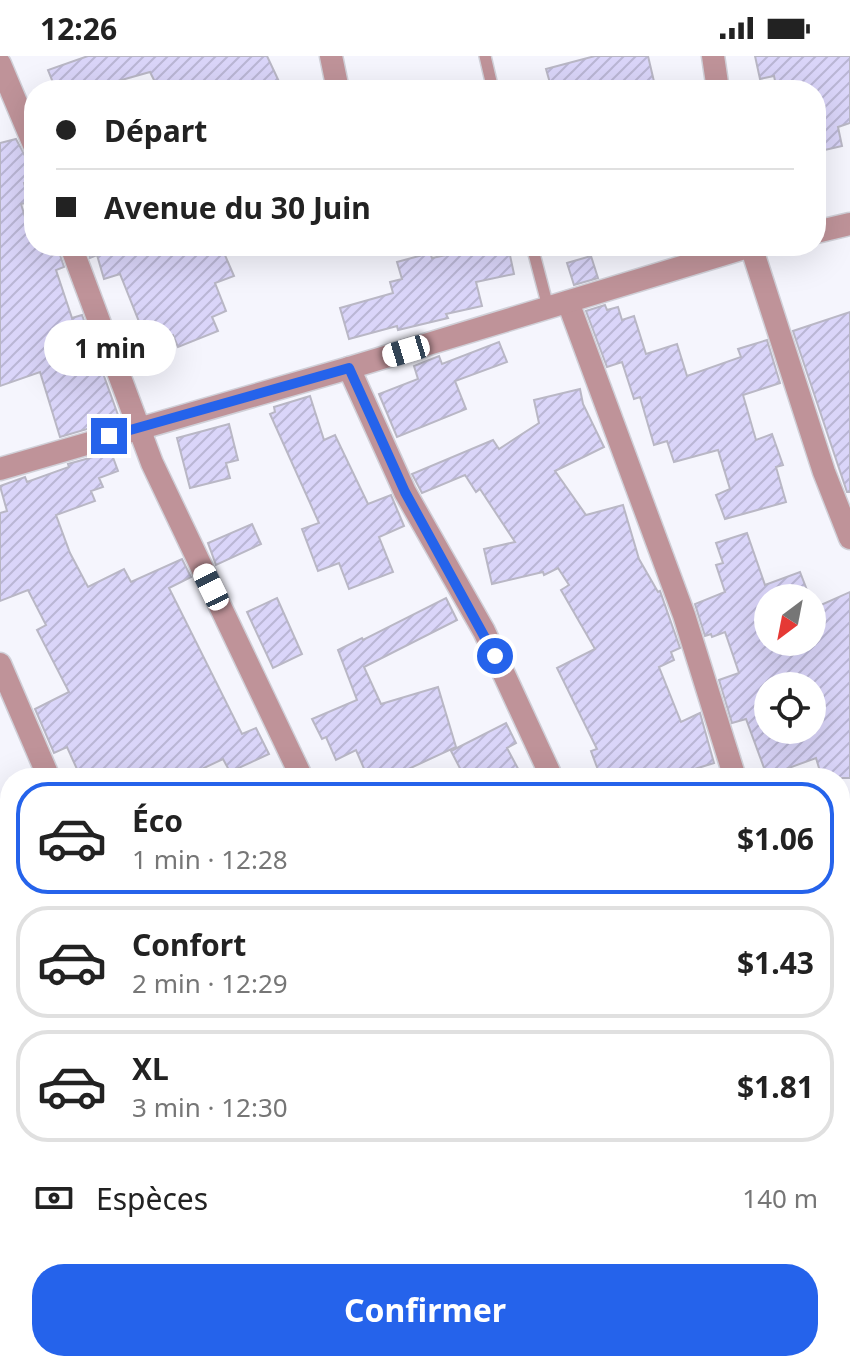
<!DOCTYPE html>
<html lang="fr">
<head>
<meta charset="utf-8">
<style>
	:root { --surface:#fff; --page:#f6f6f6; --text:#222; --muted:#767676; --line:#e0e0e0; --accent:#2563eb }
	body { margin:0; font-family:"Noto Sans",sans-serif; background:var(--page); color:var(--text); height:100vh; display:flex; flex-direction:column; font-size:30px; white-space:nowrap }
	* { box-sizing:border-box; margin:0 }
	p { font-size:26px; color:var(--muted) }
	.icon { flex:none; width:44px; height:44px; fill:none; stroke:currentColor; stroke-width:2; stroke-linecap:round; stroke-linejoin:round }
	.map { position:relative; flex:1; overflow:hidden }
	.details { position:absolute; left:0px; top:712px; width:850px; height:604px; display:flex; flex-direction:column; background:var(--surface); border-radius:32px 32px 0 0; box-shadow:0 8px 32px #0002 }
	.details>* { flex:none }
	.top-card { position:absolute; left:24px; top:24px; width:802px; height:176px; border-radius:32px; box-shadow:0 8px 32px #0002; display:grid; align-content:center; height:176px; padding:0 32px; background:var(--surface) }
	.needle { width:52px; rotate:212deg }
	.buttons { position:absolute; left:754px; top:528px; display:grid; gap:16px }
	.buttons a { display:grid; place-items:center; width:72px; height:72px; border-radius:50%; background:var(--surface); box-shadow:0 8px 32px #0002; font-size:40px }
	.end { position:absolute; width:36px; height:36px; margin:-18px; border:10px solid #2563eb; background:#fff; box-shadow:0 0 0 4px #fff }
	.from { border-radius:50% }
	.bubble { position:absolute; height:56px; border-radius:28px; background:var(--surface); box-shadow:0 8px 32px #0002; font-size:26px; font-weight:700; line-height:56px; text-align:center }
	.car { position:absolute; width:24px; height:48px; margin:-24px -12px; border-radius:10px; box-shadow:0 0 6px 2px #0007; background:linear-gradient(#fff 24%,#345 0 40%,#fff 0 76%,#345 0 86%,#fff 0) }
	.top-card b { display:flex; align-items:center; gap:28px; height:76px; font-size:30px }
	.top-card b+b { border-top:2px solid var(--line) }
	.top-card i { width:20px; height:20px; background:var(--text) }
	ul { padding:14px 0 0; list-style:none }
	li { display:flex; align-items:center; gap:24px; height:112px; margin:0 16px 12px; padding:0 16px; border:4px solid var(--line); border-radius:32px }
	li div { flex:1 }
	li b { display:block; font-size:30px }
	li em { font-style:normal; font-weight:700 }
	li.selected { border-color:var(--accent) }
	li>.icon { width:72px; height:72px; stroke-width:1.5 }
	.pay { display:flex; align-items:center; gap:20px; height:88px; padding:0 32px; font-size:30px }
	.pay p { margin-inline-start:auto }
	.action { display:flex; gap:16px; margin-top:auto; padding:16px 32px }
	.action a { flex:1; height:92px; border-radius:32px; background:var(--accent); color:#fff; font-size:32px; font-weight:700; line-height:92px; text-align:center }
	.status { display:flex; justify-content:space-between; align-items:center; height:56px; padding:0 40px; background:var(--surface); direction:ltr }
	.status svg { height:22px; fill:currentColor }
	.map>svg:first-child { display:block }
	.building { fill:url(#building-hatch); stroke:#b9b7c5; stroke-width:2; fill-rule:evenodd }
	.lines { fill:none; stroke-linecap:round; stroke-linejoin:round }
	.service-casing { stroke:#d0d0d8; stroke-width:14 }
	.minor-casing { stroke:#d0d0d8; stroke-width:25 }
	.service { stroke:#bf9399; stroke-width:11 }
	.minor { stroke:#bf9399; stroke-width:22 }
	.route { stroke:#2563eb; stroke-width:10 }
</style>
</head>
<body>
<div class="status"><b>12:26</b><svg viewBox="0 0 49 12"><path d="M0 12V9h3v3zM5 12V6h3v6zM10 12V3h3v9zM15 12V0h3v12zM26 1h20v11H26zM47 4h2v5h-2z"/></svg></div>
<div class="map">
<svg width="850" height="1316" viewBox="0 0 850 1316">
	<defs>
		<pattern id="building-hatch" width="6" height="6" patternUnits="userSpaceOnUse" patternTransform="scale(2)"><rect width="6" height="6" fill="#dad5f9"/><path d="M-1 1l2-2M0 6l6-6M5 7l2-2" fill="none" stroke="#bab6d5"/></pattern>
	</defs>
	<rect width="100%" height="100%" fill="#f5f5fd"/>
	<g class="building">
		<polygon points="88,0 267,0 283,34 159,34 150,16 86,34 56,34 48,14"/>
		<polygon points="595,0 648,0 656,34 552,34 546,13"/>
		<polygon points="755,0 850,0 850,67 838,71 842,90 816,96 816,34 777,34 774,20 760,23"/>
		<polygon points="16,83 25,100 34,103 34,125 24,127 29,146 21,148 34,190 57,190 64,211 56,214 72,262 82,259 118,359 99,365 101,369 60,381 40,316 0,330 0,87"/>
		<polygon points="86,190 221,190 234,220 215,227 226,255 212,261 218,275 178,291 173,279 157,286 150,269 142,273 120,218 104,223 97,199 90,202"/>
		<polygon points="488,190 508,190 514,218 476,226 482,250 446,258 448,262 398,274 397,270 349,283 340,252 393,237 390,226 402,223 397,206 430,197 432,202"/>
		<polygon points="591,200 598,222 574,229 567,207"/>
		<polygon points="605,249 607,254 618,251 622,264 634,260 646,298 677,288 687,320 741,301 738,293 767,284 780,327 743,339 756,384 772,378 783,409 776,411 786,446 725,463 716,439 730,433 718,394 674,406 667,385 654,389 640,341 634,343 622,306 607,311 586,255"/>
		<polygon points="850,256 850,436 847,436 793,275"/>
		<polygon points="499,286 507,306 455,325 466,353 397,381 379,338 418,323 414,310 439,300 442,308"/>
		<polygon points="580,333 583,348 604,391 555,415 586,459 623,449 639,503 658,536 660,535 680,592 671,596 674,604 659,611 681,666 700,657 714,707 682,717 684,722 601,722 591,695 597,693 557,612 595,593 561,534 569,529 558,512 544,519 543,516 492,528 484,493 515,486 480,433 476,436 465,419 422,437 412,418 493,384 499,393 539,367 534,344"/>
		<polygon points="310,340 324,384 335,379 368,448 391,439 404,470 379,481 393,516 349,533 339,507 318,515 302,473 319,467 270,358 275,356 274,351"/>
		<polygon points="229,368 238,404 226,407 230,422 190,432 177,382"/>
		<polygon points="111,396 118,415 99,422 103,431 91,435 95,445 56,459 70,497 88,531 124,513 131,526 182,503 191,521 169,532 242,678 256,672 269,698 230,716 223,703 183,722 145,722 141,713 122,722 81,722 67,691 54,697 35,653 69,636 37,574 46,569 28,534 0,545 0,457 7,455 0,430 25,421 27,426 69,411 68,408"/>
		<polygon points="252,468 261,488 216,509 208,487"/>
		<path d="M 747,477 L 765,529 L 800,516 L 810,542 L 768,542 L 768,586 L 812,586 L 812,553 L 850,536 L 850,722 L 822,722 L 816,702 L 767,720 L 746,663 L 732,667 L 719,624 L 739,617 L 725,576 L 712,581 L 711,578 L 705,580 L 695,548 L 725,536 L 716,509 L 723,507 L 716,487 ZM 768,630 L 812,630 L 812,674 L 768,674 Z"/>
		<polygon points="277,542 302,598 273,612 247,556"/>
		<polygon points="446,542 457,564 364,611 381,648 438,631 456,691 404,715 407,722 368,722 356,694 336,704 326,681 322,683 312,663 357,644 338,594 362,582 363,584"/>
		<polygon points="506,667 516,687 507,692 523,722 465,722 451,695"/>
	</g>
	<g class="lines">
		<defs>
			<g id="service">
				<polyline points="485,0 493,34"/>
				<polyline points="532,190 548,251"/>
			</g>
			<g id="minor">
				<polyline points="331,0 338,34"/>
				<polyline points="713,0 718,34"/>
				<polyline points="0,8 34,89"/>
				<polyline points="816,176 850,168"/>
				<polyline points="71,190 152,407 302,722"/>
				<polyline points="751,190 824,416 850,482"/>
				<polyline points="568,246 684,559 735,722"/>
				<polyline points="349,312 405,436 484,575 552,722"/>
				<polyline points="0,413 349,312 751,190"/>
				<polyline points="0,608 49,722"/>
				<polyline points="840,899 850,898"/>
				<polyline points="261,1306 265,1316"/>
				<polyline points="526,1306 528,1316"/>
			</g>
		</defs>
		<use href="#service" class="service-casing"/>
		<use href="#minor" class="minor-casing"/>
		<use href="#service" class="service"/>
		<use href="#minor" class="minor"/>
	</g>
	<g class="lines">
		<polyline class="route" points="109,380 349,312 405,436 495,600"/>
	</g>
</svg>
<div class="buttons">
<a><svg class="needle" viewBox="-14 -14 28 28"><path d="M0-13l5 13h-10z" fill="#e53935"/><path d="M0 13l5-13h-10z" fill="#767676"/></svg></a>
<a><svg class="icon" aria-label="locate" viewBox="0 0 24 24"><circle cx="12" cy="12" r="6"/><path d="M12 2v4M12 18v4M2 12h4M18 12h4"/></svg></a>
</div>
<i class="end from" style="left:495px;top:600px"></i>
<i class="end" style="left:109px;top:380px"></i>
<div class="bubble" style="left:44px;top:264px;width:132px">1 min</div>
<i class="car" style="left:406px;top:295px;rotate:253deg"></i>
<i class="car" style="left:211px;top:531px;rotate:334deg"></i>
<div class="top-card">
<b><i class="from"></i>Départ</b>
<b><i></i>Avenue du 30 Juin</b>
</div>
<section class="details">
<ul>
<li class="selected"><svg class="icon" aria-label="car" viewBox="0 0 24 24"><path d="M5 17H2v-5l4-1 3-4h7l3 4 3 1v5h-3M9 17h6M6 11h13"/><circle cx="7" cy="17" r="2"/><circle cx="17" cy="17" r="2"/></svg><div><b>Éco</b><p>1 min · 12:28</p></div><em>$1.06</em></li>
<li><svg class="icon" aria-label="car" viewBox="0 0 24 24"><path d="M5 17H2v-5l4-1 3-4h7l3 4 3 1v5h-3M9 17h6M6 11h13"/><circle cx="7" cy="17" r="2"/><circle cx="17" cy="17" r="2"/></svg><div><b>Confort</b><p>2 min · 12:29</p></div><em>$1.43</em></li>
<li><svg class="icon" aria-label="car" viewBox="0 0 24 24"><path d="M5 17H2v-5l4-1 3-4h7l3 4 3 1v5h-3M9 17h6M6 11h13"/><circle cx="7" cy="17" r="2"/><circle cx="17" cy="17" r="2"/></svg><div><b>XL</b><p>3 min · 12:30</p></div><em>$1.81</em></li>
</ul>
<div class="pay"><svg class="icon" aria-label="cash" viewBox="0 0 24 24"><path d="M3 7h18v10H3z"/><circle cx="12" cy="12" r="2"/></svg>Espèces<p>140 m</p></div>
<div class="action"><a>Confirmer</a></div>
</section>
</div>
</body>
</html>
